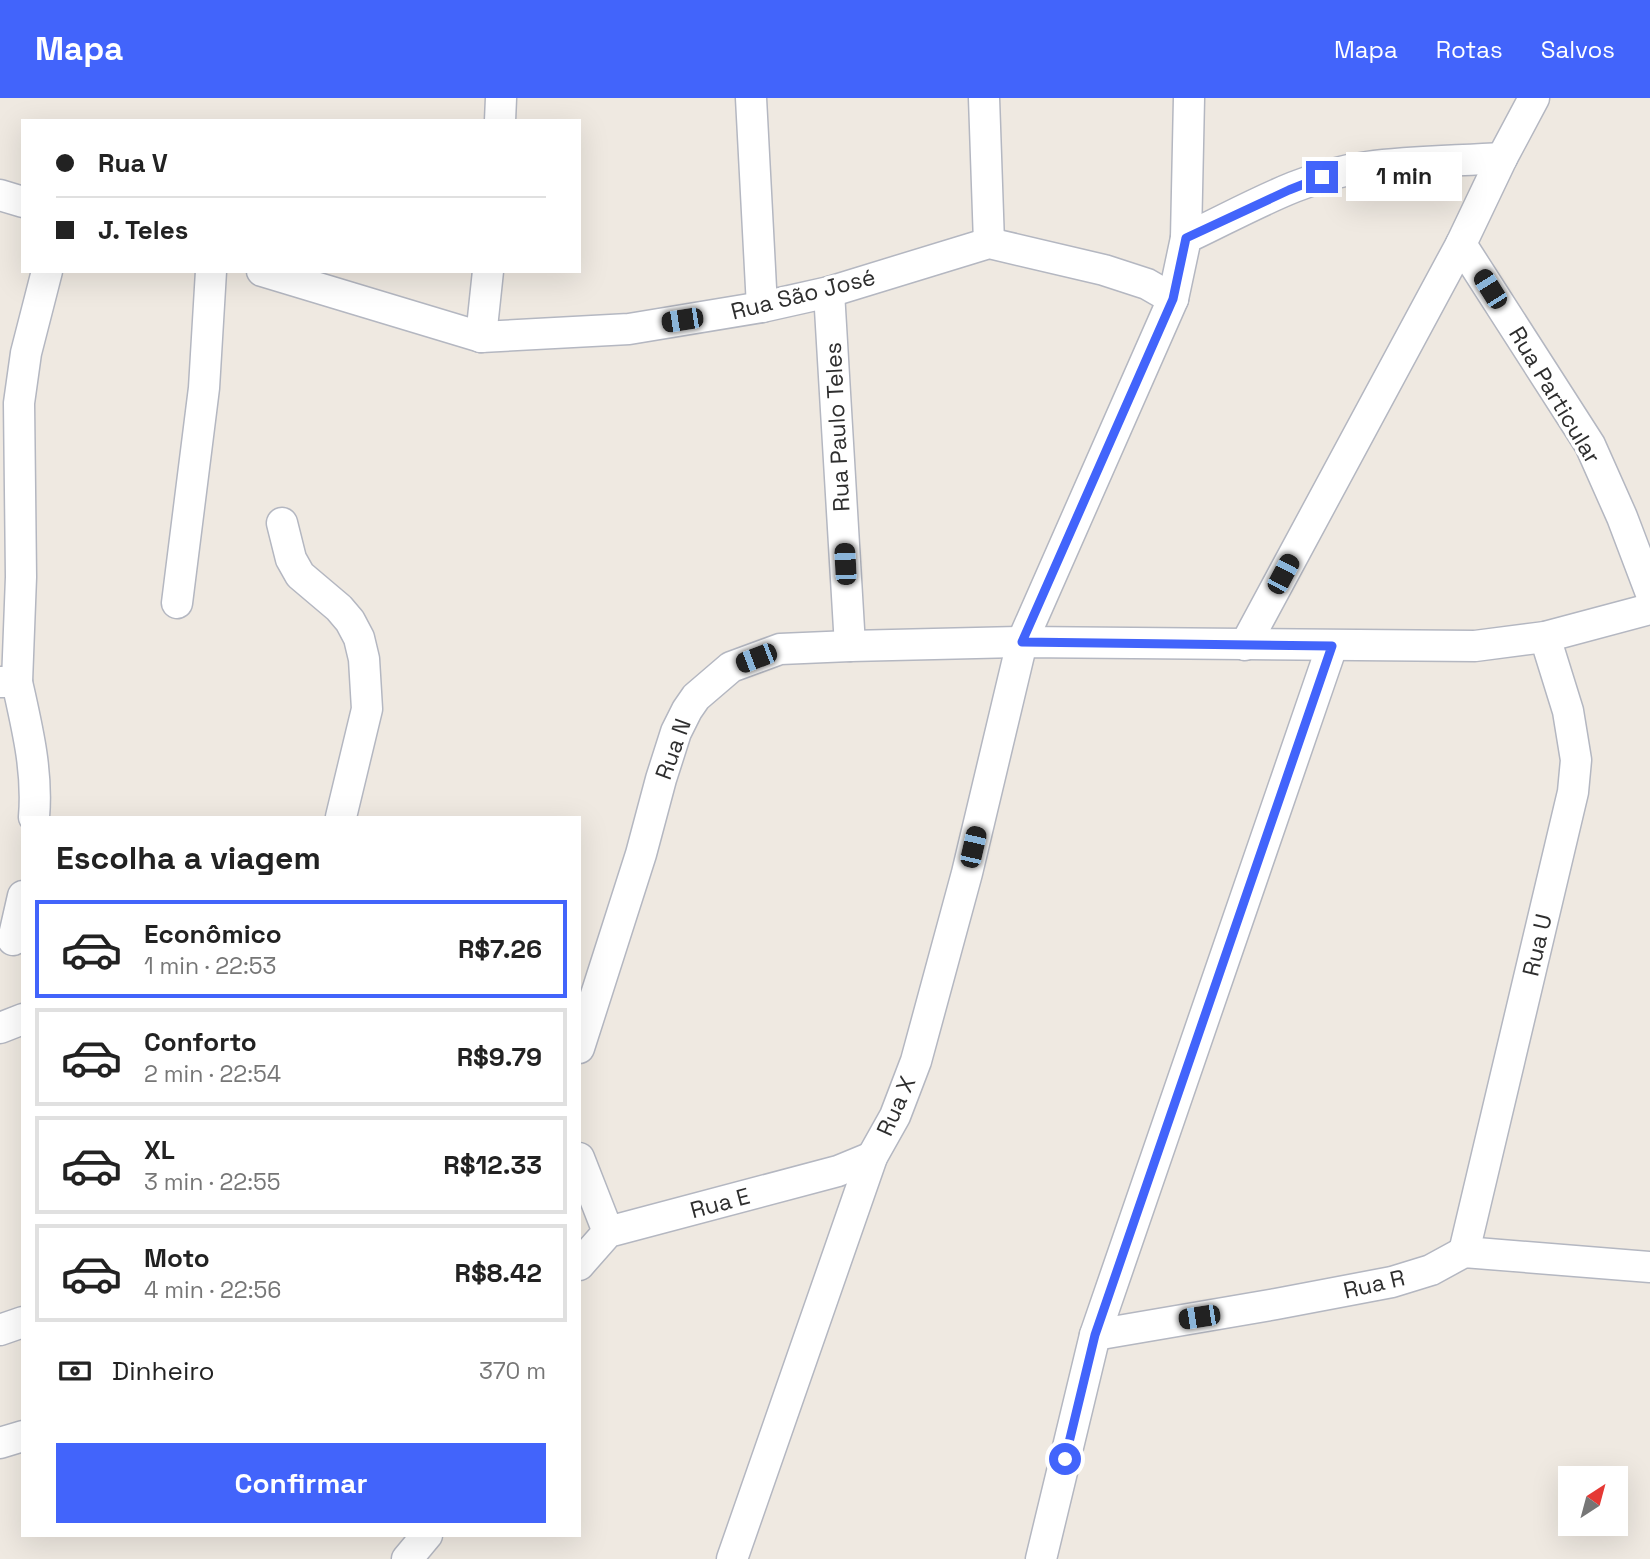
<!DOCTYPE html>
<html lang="pt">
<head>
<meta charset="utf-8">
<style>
	:root { --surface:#fff; --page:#f6f6f6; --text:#222; --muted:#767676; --line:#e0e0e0; --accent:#4264fb }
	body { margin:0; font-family:"Space Grotesk",sans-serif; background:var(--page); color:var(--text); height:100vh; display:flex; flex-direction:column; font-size:26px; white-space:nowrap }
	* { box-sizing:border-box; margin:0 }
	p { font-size:23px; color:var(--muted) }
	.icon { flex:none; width:38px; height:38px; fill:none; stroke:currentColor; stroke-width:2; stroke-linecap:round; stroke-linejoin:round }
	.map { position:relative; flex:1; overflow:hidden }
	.side { position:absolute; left:21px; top:718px; width:560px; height:721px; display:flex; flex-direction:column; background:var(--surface); border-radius:0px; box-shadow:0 7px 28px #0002 }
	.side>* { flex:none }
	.guide { position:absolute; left:21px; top:21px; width:560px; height:154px; border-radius:0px; box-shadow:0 7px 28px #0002; display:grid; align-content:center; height:154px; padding:0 35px; background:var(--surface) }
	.needle { width:46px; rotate:36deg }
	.buttons { position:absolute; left:1558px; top:1368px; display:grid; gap:14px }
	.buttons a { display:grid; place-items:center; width:70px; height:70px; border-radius:0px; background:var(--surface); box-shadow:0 7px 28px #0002; font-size:35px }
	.end { position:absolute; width:32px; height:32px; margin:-16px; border:9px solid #4264fb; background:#fff; box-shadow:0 0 0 4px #fff }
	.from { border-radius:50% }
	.bubble { position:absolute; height:49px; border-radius:0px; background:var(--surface); box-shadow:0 7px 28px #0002; font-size:23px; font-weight:600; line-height:49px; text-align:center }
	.car { position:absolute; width:21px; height:42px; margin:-21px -10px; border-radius:9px; box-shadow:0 0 5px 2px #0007; background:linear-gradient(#222 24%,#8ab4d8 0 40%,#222 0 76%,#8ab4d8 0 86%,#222 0) }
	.guide b { display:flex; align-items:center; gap:24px; height:66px; font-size:26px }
	.guide b+b { border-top:2px solid var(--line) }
	.guide i { width:18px; height:18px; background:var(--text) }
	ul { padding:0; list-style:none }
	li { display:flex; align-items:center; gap:21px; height:98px; margin:0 14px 10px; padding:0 21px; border:4px solid var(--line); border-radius:0px }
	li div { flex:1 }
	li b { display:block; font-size:26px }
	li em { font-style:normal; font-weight:600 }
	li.active { border-color:var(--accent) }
	li>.icon { width:63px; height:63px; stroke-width:1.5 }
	h2 { padding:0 35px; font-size:32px; line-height:84px }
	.pay { display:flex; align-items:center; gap:18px; height:77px; padding:0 35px; font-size:26px }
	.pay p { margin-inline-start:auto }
	.action { display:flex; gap:14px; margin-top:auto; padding:14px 35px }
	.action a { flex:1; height:80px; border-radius:0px; background:var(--accent); color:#fff; font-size:28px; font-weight:600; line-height:80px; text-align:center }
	header { display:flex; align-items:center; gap:42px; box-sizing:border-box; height:98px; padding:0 35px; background:var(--accent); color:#fff }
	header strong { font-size:33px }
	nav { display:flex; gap:38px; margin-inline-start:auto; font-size:24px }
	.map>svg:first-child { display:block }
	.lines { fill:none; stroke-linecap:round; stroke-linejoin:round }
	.street-casing { stroke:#b4b7c1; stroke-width:33 }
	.street { stroke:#fff; stroke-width:30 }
	.route { stroke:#4264fb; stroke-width:9 }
	.labels { text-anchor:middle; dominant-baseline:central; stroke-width:7; stroke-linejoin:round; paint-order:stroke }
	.street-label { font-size:23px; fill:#2e2e2e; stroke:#fff }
</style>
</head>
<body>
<header>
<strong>Mapa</strong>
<nav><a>Mapa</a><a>Rotas</a><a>Salvos</a></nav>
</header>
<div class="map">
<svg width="1650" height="1461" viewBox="0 0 1650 1461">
	<rect width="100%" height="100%" fill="#efe9e1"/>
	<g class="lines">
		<defs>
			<g id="street">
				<polyline points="751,0 762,209"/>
				<polyline points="984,0 989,145"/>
				<polyline points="500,23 501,0"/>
				<polyline points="0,97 23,104"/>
				<polyline points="1186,140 1189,0"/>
				<polyline points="1461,146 1590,347 1622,419 1650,493"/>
				<polyline points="262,173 481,239 629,231 762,209 829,194 989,145 1104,172 1147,186 1173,201"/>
				<polyline points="829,194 850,548"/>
				<polyline points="481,239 488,173"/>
				<polyline points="282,425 291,461 300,477 339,510 350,523 359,540 364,561 367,611 341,719"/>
				<polyline points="177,505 204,290 211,173"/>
				<polyline points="1245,547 1461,146 1502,60 1534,0"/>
				<path d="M 0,584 L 17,584 C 27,629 38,673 34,719"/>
				<polyline points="17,584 21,479 19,305 26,255 47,173"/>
				<polyline points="13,842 23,798"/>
				<polyline points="0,930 23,921"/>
				<polyline points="579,950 641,756 661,681 676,634 687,612 696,599 731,569 780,551 850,548 1022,544 1475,548 1545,539 1650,511"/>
				<polyline points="579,1060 608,1134"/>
				<polyline points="1464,1154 1573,694 1576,662 1568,613 1545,539"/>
				<polyline points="579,1167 608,1134 838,1073 872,1059"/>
				<polyline points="0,1232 23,1224"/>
				<polyline points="1095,1237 1276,1206 1392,1184 1431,1172 1464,1154 1650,1169"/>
				<polyline points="0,1345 23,1338"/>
				<polyline points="407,1461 427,1437"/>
				<path d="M 732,1461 L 872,1059 L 895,1018 L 916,963 L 967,775 L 1022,544 L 1173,201 L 1186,140 C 1244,113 1303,77 1367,69 C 1411,63 1457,63 1502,60"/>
				<polyline points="1041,1461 1095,1237 1332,548"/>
			</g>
		</defs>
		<use href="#street" class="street-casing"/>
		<use href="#street" class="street"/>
	</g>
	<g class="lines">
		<polyline class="route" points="1065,1361 1095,1237 1332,548 1022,544 1173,201 1186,140 1289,92 1322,79"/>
	</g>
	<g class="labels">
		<g class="street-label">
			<text transform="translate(803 196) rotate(-14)">Rua São José</text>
			<text transform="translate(1555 297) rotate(59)">Rua Particular</text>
			<text transform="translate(837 329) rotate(-93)">Rua Paulo Teles</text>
			<text transform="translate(673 651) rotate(-70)">Rua N</text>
			<text transform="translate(1537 847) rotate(-77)">Rua U</text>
			<text transform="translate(896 1008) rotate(-66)">Rua X</text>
			<text transform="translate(720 1105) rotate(-15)">Rua E</text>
			<text transform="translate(1374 1186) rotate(-13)">Rua R</text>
		</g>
	</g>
</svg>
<div class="buttons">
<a><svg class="needle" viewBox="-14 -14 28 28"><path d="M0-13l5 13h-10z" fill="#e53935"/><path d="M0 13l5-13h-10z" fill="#767676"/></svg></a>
</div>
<i class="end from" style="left:1065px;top:1361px"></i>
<i class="end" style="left:1322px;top:79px"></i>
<div class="bubble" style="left:1346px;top:54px;width:116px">1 min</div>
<i class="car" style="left:1490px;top:191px;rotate:328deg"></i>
<i class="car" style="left:682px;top:222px;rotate:261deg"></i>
<i class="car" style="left:845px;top:466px;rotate:357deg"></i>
<i class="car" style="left:1283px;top:476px;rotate:28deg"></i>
<i class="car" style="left:756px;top:560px;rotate:249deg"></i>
<i class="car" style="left:973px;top:749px;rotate:13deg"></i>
<i class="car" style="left:1199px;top:1219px;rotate:261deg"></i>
<div class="guide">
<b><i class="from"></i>Rua V</b>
<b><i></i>J. Teles</b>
</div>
<section class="side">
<h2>Escolha a viagem</h2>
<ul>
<li class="active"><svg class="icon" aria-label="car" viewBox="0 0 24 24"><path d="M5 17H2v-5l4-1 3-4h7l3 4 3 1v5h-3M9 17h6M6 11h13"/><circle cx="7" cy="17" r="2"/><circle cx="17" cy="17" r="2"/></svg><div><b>Econômico</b><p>1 min · 22:53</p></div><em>R$7.26</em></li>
<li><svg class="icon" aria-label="car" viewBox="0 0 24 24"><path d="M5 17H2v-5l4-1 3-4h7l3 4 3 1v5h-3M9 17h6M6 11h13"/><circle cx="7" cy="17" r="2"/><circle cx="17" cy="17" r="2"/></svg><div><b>Conforto</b><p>2 min · 22:54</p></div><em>R$9.79</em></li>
<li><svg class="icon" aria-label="car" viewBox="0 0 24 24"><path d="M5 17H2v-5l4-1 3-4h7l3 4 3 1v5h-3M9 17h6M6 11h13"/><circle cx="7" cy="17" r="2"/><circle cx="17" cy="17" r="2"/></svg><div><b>XL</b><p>3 min · 22:55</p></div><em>R$12.33</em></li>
<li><svg class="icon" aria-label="car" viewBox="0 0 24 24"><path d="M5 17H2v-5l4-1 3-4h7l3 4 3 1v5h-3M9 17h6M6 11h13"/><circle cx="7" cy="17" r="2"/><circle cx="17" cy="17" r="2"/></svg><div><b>Moto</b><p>4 min · 22:56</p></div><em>R$8.42</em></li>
</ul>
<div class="pay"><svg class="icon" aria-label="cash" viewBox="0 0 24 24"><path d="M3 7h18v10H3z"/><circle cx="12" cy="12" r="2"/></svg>Dinheiro<p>370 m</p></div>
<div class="action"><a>Confirmar</a></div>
</section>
</div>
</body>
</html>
